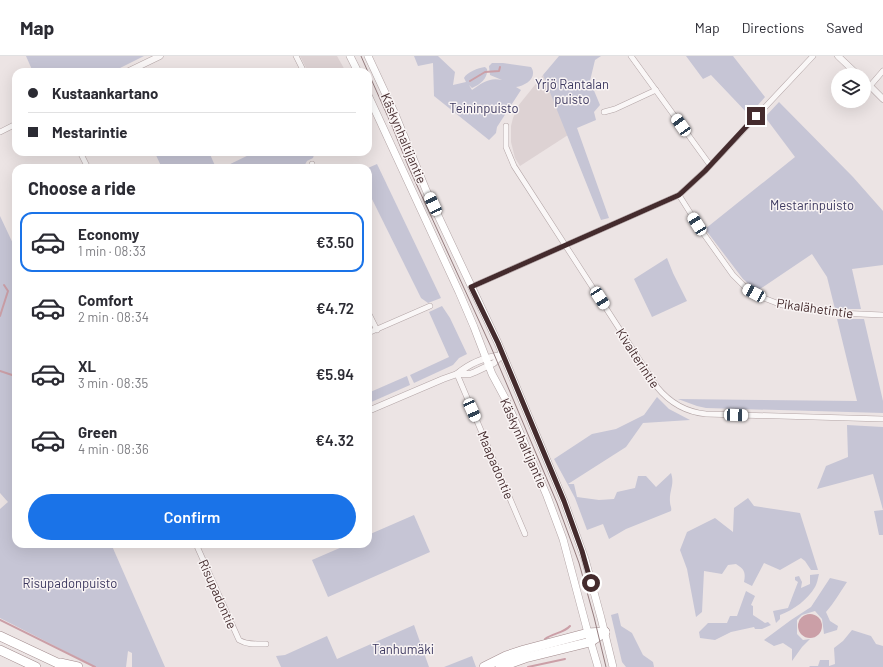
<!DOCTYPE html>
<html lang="en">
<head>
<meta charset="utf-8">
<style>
	:root { --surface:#fff; --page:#f2f2f3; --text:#2b2b33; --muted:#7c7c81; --line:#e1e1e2; --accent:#1a73e8 }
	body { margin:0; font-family:Barlow,sans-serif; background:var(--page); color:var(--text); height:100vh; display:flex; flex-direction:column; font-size:15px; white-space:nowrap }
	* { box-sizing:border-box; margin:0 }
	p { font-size:13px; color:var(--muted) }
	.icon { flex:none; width:22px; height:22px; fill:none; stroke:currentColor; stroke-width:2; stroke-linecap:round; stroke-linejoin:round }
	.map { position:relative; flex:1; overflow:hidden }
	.drawer { position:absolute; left:12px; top:108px; width:360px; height:384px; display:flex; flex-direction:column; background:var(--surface); border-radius:12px; box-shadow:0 4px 16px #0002 }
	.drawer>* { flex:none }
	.guide { position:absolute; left:12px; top:12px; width:360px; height:88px; border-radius:12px; box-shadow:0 4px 16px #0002; display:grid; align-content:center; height:88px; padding:0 16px; background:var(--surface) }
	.controls { position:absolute; left:831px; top:12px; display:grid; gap:8px }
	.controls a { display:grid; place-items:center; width:40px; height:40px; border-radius:50%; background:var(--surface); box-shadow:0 4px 16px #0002; font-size:20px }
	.end { position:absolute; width:18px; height:18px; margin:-9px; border:5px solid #442b2d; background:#fff; box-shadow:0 0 0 2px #fff }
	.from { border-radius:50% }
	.car { position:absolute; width:12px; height:24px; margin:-12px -6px; border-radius:5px; box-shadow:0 0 3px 1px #0007; background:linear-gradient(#fff 24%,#345 0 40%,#fff 0 76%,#345 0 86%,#fff 0) }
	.guide b { display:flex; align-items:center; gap:14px; height:38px; font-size:15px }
	.guide b+b { border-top:1px solid var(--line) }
	.guide i { width:10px; height:10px; background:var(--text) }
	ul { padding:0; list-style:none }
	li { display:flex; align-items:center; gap:12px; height:60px; margin:0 8px 6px; padding:0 8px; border:2px solid transparent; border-radius:12px }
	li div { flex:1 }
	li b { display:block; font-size:15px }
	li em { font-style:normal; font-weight:600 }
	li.active { border-color:var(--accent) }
	li>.icon { width:36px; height:36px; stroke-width:1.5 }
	h2 { padding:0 16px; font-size:18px; line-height:48px }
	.action { display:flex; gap:8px; margin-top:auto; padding:8px 16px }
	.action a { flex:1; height:46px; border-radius:24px; background:var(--accent); color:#fff; font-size:16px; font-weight:600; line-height:46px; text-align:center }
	header { display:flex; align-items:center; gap:24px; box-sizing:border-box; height:56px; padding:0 20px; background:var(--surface); border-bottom:1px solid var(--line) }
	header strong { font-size:19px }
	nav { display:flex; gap:22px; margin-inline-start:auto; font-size:14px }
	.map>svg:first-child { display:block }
	.built { fill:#ddd2d3 }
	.green { fill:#c6c5d5 }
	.water { fill:#cb9fa7 }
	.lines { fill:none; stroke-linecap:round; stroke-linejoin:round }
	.stream { stroke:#cb9fa7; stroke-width:2 }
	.minor-casing { stroke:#b3a5a6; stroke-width:6 }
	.tertiary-casing { stroke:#b3a5a6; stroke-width:7 }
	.secondary-casing { stroke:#b3a5a6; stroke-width:8 }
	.motorway-casing { stroke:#a28b8d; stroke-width:10 }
	.minor { stroke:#faf7f7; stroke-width:5 }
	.tertiary { stroke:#faf7f7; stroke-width:6 }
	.secondary { stroke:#fff; stroke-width:7 }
	.motorway { stroke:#fff; stroke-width:9 }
	.tram { stroke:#957d7f; stroke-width:1 }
	.route { stroke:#442b2d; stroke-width:5 }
	.labels { text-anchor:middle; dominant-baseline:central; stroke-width:3; stroke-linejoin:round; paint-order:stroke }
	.park-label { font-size:13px; fill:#3d3960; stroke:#f9f4f4 }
	.street-label { font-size:13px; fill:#442b2d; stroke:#f9f4f4 }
</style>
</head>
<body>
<header>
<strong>Map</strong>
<nav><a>Map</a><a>Directions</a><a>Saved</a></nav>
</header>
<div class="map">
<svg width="883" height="611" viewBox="0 0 883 611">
	<rect width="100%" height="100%" fill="#ece4e4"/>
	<g class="built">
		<polygon points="300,0 337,0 346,16 308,16"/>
		<polygon points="543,19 568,79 520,110 515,102 511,86 511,70 513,62 518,50"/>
	</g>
	<g class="green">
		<polygon points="26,0 144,0 112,16 53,16 52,14 49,16 33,16"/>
		<path d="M 414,0 L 438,0 L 455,16 L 453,29 L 466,26 L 464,22 C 467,16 478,12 485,11 L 487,13 C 488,22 481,28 472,32 L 469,29 L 472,34 C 482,27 489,21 502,24 L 490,19 L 489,10 L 492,7 L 503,7 L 531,11 C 538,21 526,30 516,31 L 521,34 L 497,71 L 496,77 L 489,84 L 434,40 L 433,7 L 418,10 Z"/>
		<polygon points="559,0 601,0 595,4 590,25 600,49 594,56 596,64 577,72 609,162 601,164 543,19"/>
		<polygon points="686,0 733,0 765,41 749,59 711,19 703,23"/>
		<polygon points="779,46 853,121 883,155 883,209 852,213 861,253 835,253 827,221 812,198 757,235 743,223 705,173 795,101 765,61"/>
		<polygon points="157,96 209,96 216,112 162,112 155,97"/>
		<polygon points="255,96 315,96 313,102 307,105 303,112 292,112 290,108 283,112 222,112"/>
		<polygon points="377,108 441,242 428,247 421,242 368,135 368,112"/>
		<polygon points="0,160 16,194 16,488 108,488 110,491 112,490 165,611 132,611 132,597 128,595 126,611 96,611 0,562 0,453 8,446 0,437"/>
		<polygon points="667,202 673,217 687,245 652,261 634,223"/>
		<polygon points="442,250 450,262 467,298 459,302 453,309 414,327 410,319 449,301 429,256"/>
		<polygon points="837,263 864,263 883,345 883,357 706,352 697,350 678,343 857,345"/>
		<polygon points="407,320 410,329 369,347 368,337"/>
		<path d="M 657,341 L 669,353 L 690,364 L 643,367 L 626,391 L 568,428 L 574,428 L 577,441 L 599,444 L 614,443 L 617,436 L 635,432 L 638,420 L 646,420 L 656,431 L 671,417 C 675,429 669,434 670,446 C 670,450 672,451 671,455 L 626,473 L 609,483 L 603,468 L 587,474 L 575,442 L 554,403 L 592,378 L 616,373 L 644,359 Z"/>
		<polygon points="847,369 883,371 883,479 879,479 874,455 883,454 873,418 817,433 826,410 848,401"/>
		<path d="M 748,442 L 754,450 L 800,457 L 818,514 L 811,514 L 805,505 L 801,502 L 780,514 L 764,507 L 752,530 L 744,526 C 746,516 744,513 736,508 L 728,509 L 722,518 L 704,515 L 702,556 L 696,561 L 687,513 L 680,494 L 687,476 L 715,462 L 733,476 L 734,452 Z"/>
		<polygon points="414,459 430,496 328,541 312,504 349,488 368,488 368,479"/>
		<path d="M 819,518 C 818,522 817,528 815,531 C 808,543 794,554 780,559 L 780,563 L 776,567 L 773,555 L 788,552 L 798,526 L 795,524 L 795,521 L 799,520 L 802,526 L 801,532 L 810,528 L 810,519 Z"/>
		<path d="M 830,522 L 847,526 C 840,536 834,547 826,556 L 830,565 L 838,570 L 837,574 L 824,578 L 822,563 L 815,555 L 802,559 L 797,564 L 797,578 L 803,584 L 810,583 L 802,591 L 792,605 L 792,593 L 783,587 L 774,590 L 764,584 L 791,564 L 811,551 Z"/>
		<polygon points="746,535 755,540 751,549 753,550 753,559 765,567 768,566 771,569 762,573 755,573 754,571 731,576 715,584 700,582 699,576 708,567 727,567 730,560 737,560"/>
		<polygon points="618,557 621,570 632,577 643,599 653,606 654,611 626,611 622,606 611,559"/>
		<polygon points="414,569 429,611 281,611 276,600 285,599 327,580 337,603"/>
		<polygon points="852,574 871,580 876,588 883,590 883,611 809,611 810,610 818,610 820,604 829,604 829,610 835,608 834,592 843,585"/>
		<polygon points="472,600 476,611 444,611"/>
	</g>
	<circle class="water" cx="810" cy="570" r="12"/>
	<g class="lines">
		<g class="stream">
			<polyline points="470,25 485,16 499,15 500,11"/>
			<polyline points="0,260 8,235 4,229"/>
			<polyline points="0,315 15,320"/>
			<polyline points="0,564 95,611"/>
			<path d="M 545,583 C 553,577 564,577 570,570"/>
			<polyline points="528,611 565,603"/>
		</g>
		<defs>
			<g id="minor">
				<polyline points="296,0 304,16"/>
				<polyline points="631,0 710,109"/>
				<polyline points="870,30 883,15"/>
				<polyline points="604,56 615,53 656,34"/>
				<path d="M 506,70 L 506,91 L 514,110 L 657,331 C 670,347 686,356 706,358 L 883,363"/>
				<polyline points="0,76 16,68"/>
				<polyline points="80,96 88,112"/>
				<polyline points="311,112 312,108"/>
				<polyline points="679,139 703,177 733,219 747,233 761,241 782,249 837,257 883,259"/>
				<polyline points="471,231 679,139 705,115 813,0"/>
				<polyline points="368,256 377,274"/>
				<polyline points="368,277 430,250"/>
				<polyline points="457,318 525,478"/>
				<path d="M 196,488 L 239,584 C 247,589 257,588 266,588"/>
			</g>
			<g id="tertiary">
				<polyline points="838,0 858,19"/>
				<polyline points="127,16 160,0"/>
				<polyline points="864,24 883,43"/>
				<path d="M 457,318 C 470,307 485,301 502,299"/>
				<polyline points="368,355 443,323 457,318 470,318 475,316 494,307 503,298"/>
			</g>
			<g id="secondary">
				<polyline points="350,0 358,16"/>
				<polyline points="368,0 395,58 426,134 498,287 564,445 585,503 601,562 613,611"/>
				<polyline points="368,39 459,236 474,271 492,318 506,344 547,440 563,483 588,577 598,611"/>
			</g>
			<g id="motorway">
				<polyline points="0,580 66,611"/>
				<polyline points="0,594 36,611"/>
				<polyline points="60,607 78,611"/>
				<polyline points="484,611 506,600 524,594 588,577 605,576"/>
				<polyline points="500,611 525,602 590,586 605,576"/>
			</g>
		</defs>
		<use href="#minor" class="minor-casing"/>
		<use href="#tertiary" class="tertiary-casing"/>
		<use href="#secondary" class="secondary-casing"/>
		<use href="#motorway" class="motorway-casing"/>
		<use href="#minor" class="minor"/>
		<use href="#tertiary" class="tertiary"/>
		<use href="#secondary" class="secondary"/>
		<use href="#motorway" class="motorway"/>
		<g class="tram">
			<polyline points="361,0 368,16"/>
			<polyline points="368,16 392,70 409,112 491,291 557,447 579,507 594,561 606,611"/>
		</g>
	</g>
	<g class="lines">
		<polyline class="route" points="591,527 582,495 564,445 498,287 471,231 679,139 705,115 756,60"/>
	</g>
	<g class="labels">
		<g class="park-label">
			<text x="572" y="28">Yrjö Rantalan<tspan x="572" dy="15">puisto</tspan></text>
			<text x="484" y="52">Teininpuisto</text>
			<text x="812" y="149">Mestarinpuisto</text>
			<text x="70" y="527">Risupadonpuisto</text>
			<text x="403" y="593">Tanhumäki</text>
		</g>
		<g class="street-label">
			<text transform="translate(404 82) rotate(67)">Käskynhaltijantie</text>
			<text transform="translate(815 252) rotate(8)">Pikalähetintie</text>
			<text transform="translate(638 302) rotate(57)">Kivalterintie</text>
			<text transform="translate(524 387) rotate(66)">Käskynhaltijantie</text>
			<text transform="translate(496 409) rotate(67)">Maapadontie</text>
			<text transform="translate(218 538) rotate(66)">Risupadontie</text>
		</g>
	</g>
</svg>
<div class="controls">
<a><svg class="icon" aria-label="layers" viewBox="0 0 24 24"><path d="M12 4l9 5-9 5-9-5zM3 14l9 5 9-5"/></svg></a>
</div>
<i class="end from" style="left:591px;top:527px"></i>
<i class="end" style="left:756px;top:60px"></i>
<i class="car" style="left:681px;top:69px;rotate:325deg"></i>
<i class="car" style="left:433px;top:148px;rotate:335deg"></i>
<i class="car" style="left:697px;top:168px;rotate:328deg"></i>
<i class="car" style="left:754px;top:237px;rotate:298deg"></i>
<i class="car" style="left:600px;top:242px;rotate:147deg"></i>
<i class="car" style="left:472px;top:354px;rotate:156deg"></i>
<i class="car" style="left:736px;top:359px;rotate:92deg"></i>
<div class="guide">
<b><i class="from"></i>Kustaankartano</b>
<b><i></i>Mestarintie</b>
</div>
<section class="drawer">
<h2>Choose a ride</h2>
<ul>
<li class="active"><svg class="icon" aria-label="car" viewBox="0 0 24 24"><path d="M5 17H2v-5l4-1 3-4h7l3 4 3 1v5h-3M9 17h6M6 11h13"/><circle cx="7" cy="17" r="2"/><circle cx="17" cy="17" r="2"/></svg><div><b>Economy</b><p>1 min · 08:33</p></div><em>€3.50</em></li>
<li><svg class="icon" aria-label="car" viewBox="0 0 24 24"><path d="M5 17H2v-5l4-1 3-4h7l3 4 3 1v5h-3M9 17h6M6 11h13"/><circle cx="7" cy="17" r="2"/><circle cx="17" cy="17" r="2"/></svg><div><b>Comfort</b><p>2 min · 08:34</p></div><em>€4.72</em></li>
<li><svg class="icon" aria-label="car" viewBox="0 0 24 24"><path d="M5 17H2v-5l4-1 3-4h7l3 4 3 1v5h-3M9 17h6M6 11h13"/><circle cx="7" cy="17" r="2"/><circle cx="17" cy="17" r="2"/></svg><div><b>XL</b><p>3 min · 08:35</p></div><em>€5.94</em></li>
<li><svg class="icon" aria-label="car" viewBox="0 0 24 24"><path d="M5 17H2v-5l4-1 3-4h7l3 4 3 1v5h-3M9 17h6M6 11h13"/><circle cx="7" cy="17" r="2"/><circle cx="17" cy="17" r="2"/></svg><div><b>Green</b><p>4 min · 08:36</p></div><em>€4.32</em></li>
</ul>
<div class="action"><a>Confirm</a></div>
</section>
</div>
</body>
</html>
